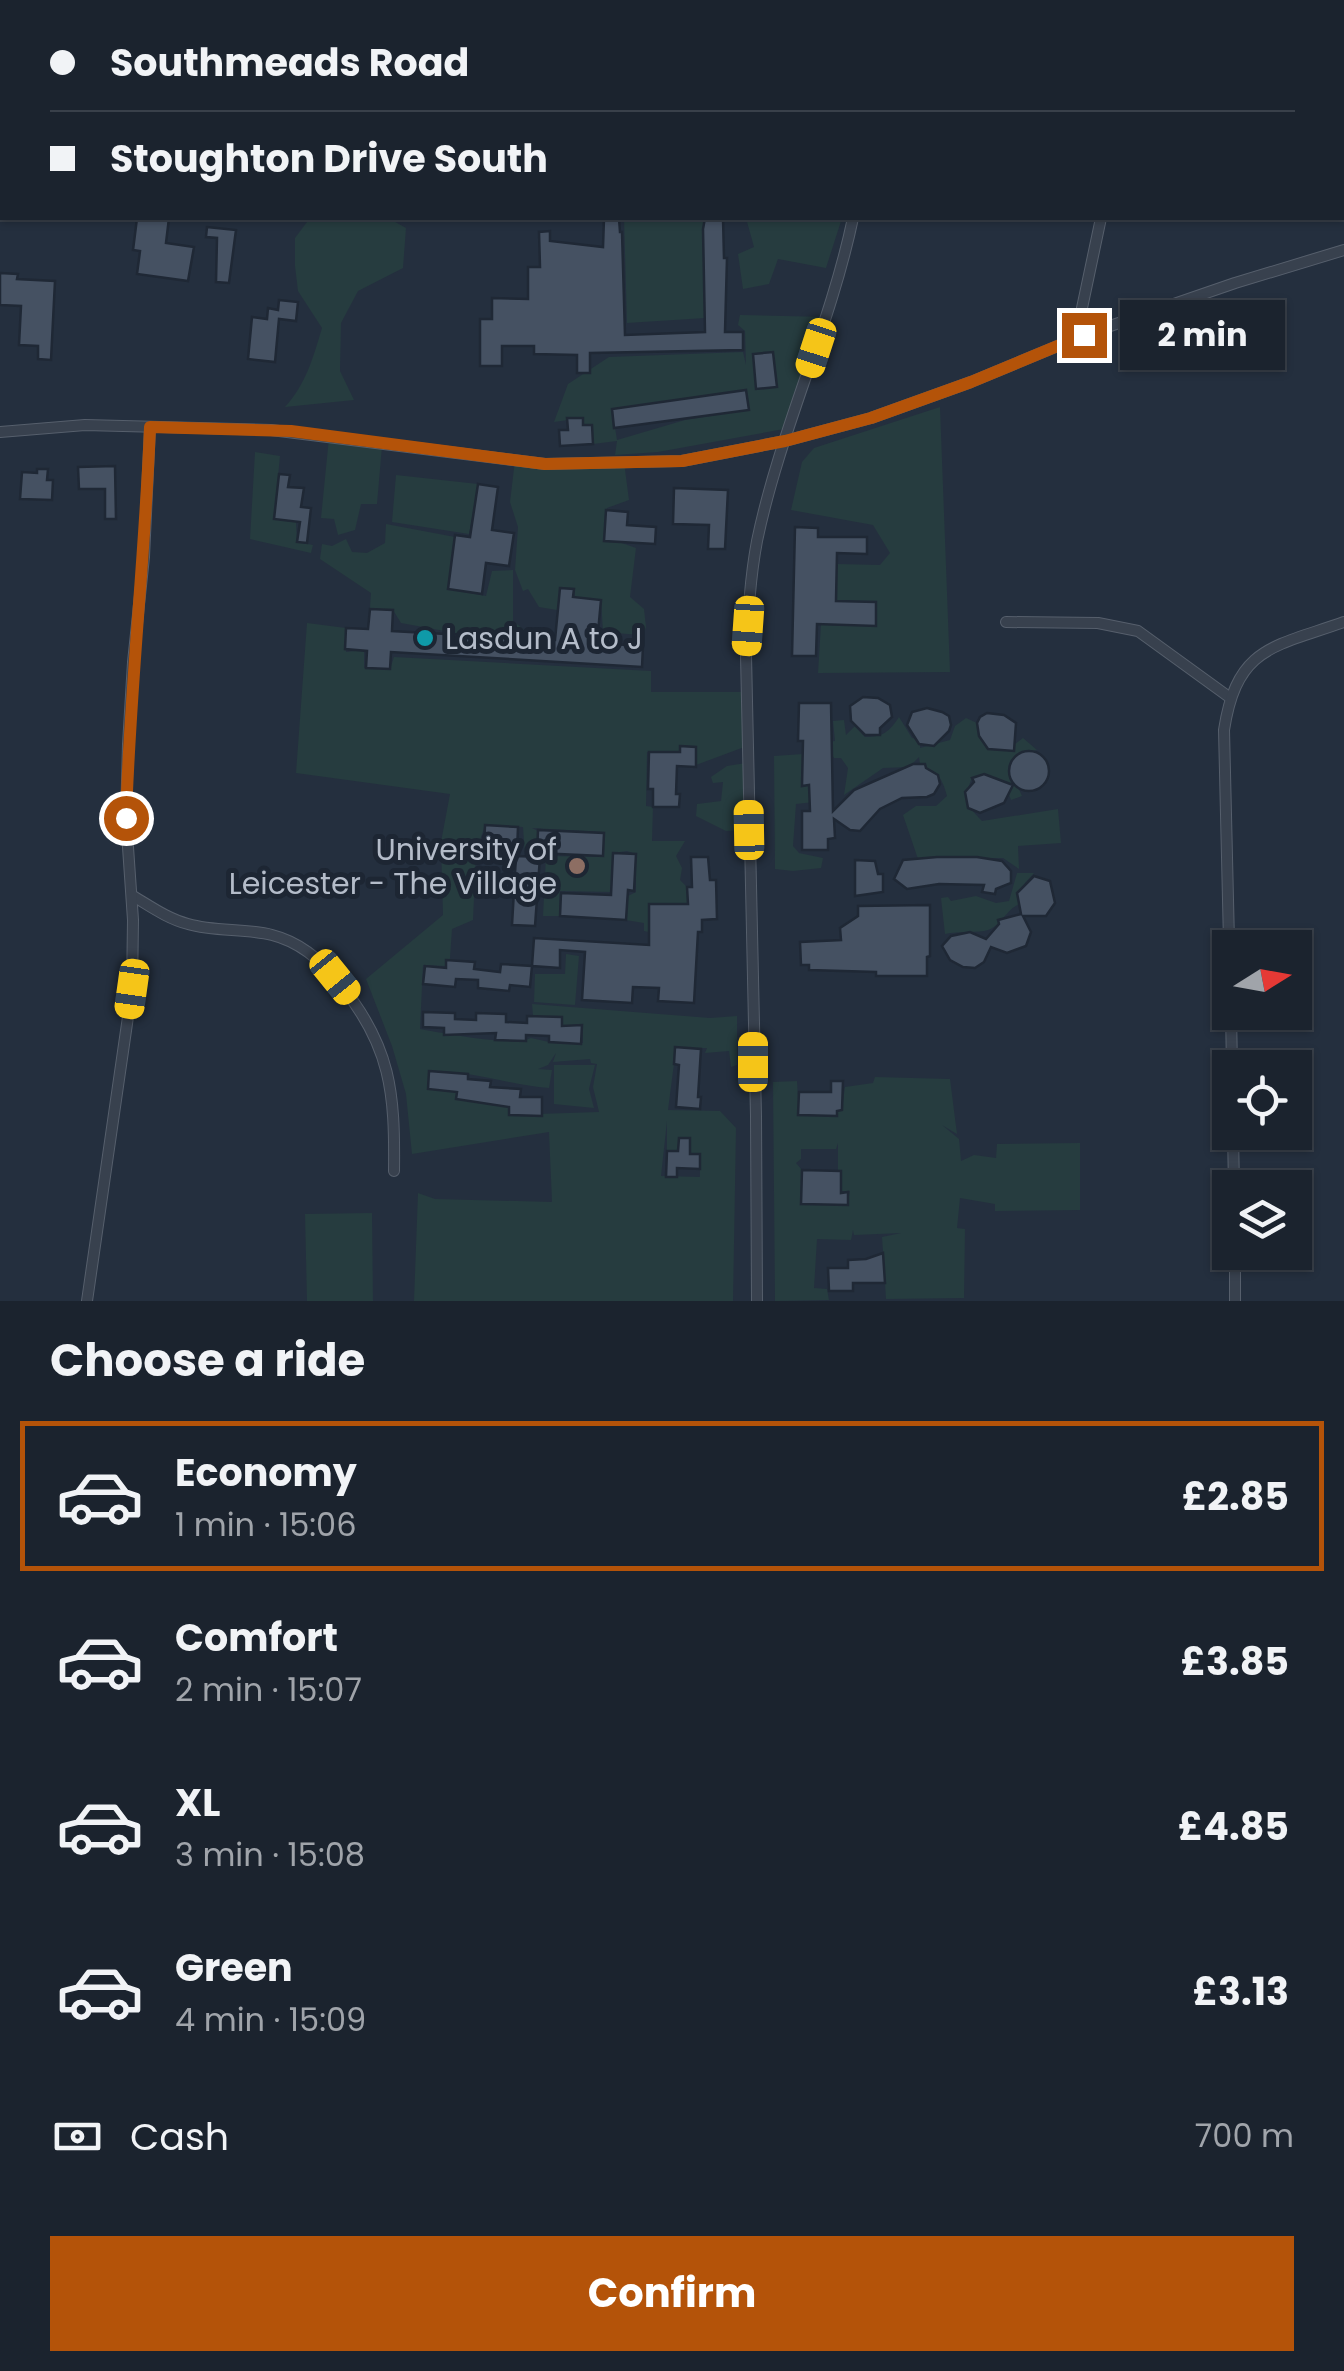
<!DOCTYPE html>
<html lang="en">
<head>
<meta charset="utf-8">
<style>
	:root { --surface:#1b232e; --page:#282f3a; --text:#f1f3f6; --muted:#a0a4aa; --line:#39404a; --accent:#b45309 }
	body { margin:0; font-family:Poppins,sans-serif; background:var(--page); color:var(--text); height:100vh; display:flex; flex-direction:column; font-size:38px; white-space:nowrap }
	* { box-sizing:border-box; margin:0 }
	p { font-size:32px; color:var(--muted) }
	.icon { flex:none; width:55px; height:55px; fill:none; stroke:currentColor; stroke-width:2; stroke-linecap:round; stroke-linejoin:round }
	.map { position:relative; height:1301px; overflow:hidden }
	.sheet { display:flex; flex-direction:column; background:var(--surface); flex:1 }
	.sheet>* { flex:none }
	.hud { position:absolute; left:0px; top:0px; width:1345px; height:220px; box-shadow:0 2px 8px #0004,0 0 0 2px var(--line); display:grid; align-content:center; height:220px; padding:0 50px; background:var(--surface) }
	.needle { width:65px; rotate:79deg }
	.fabs { position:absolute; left:1212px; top:930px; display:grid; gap:20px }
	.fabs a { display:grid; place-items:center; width:100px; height:100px; border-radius:0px; background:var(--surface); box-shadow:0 2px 8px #0004,0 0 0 2px var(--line); font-size:50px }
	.end { position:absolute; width:45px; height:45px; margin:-22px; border:12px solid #b45309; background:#fff; box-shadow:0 0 0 5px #fff }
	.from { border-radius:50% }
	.bubble { position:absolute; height:70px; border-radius:0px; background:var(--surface); box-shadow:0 2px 8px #0004,0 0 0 2px var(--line); font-size:32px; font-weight:700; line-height:70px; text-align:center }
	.car { position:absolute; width:30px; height:60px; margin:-30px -15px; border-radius:12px; box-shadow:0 0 8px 2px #0007; background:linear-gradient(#f5c518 24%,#345 0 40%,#f5c518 0 76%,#345 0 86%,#f5c518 0) }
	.hud b { display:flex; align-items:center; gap:35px; height:95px; font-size:38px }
	.hud b+b { border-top:2px solid var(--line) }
	.hud i { width:25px; height:25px; background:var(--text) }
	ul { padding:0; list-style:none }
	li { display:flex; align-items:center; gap:30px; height:150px; margin:0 20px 15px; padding:0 30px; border:5px solid transparent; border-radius:0px }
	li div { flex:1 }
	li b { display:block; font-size:38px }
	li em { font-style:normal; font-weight:700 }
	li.current { border-color:var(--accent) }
	li>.icon { width:90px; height:90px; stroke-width:1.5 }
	h2 { padding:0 50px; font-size:45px; line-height:120px }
	.pay { display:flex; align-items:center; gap:25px; height:110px; padding:0 50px; font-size:38px }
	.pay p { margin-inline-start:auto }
	.cta { display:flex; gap:20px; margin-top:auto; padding:20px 50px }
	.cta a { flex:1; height:115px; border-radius:0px; background:var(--accent); color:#fff; font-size:40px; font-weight:700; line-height:115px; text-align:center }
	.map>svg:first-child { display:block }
	.green { fill:#263c3f; fill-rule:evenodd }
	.building { fill:#455162; stroke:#1f2835; stroke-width:2.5 }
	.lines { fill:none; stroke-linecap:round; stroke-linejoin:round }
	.minor-casing { stroke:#565f6c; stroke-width:12 }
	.minor { stroke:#38414e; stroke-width:10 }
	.route { stroke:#b45309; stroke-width:12 }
	.culture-dot { fill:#0f9aa8; stroke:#1d2633; stroke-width:4 }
	.education-dot { fill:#8d6e63; stroke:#1d2633; stroke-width:4 }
	.labels { text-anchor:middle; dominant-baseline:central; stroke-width:10; stroke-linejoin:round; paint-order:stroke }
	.poi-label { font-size:30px; fill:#b4bcc9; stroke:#1d2633; text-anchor:start }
</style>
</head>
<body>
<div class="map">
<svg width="1344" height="1301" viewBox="0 0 1344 1301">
	<rect width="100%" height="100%" fill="#242f3e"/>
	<g class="green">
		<path d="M 310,218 L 388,218 L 406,228 L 403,268 L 358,291 L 341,323 L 340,371 L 354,400 L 285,407 C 306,384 313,358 322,328 L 298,291 L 295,266 L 295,238 Z"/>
		<polygon points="624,218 704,218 705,318 627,323"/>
		<polygon points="746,218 842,218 826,268 778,259 769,284 743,289 738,254 754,247"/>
		<path d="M 740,315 L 827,317 L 795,390 L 784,429 L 658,452 L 615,455 L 617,441 L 593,444 L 592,425 L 583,425 L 582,418 L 554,422 L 568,384 L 609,357 L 743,352 L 746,365 L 745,331 L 738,325 ZM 746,390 L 748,410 L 685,420 L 617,440 L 612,409 Z"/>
		<polygon points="940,407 950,672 818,673 821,624 877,626 875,602 815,601 837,564 880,565 890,553 873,525 791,510 802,462 814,448"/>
		<polygon points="329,438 382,446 377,504 361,504 355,530 338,535 334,519 321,518"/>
		<polygon points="255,452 280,456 274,518 296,522 297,542 313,545 311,553 250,539"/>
		<polygon points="515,460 624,462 629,500 607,508 605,537 636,548 630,597 644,609 646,627 642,638 640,635 603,632 601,600 575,598 574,589 560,588 557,610 539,607 528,589 523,591 515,570 518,527 510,502"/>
		<polygon points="396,475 478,484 469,534 392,522"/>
		<polygon points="386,524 455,537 448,589 486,596 492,571 513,570 513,621 532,636 472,636 401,623 393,610 370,608 371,593 320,559 322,544 332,546 346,539 352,552 367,553 385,543"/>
		<path d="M 307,623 L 346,628 L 346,652 L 364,650 L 364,668 L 390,669 L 394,657 L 651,671 L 651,692 L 746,692 L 747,746 L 696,765 L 696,747 L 680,746 L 680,752 L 647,752 L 646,806 L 653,807 L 652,841 L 685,841 L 676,856 L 682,868 L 680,880 L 687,887 L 688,903 L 650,904 L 649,932 L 644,931 L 644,923 L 626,920 L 628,896 L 636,892 L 636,854 L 627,851 L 613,853 L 612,892 L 560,891 L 559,916 L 543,916 L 546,856 L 602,857 L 604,832 L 532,828 L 538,831 L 537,853 L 525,856 L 523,827 L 485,825 L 476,853 L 473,920 L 452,929 L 450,958 L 446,966 L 423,965 L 420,1029 C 443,1033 512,1047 531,1038 L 549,1042 L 583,1043 L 582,1025 L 562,1026 L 561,1017 L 533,1016 L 532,1004 L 710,1018 L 737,1016 L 737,1065 L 731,1067 L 729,1051 L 705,1053 L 707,1048 L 676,1048 L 668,1110 L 720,1111 L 736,1128 L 733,1301 L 414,1301 L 418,1193 L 435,1199 L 552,1202 L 549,1132 L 412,1154 L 406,1094 L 392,1046 L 366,979 L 443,915 L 441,842 L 450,794 L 296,773 ZM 556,1053 L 553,1062 L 590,1059 L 591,1063 L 597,1064 L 593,1087 L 599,1112 L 509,1115 L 509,1107 L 456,1098 L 457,1092 L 428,1089 L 430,1071 C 470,1070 509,1085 549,1088 L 552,1070 L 538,1069 L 548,1065 ZM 667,1121 L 667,1151 L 678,1151 L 679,1138 L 690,1138 L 690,1154 L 700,1155 L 700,1177 L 661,1176 Z"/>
		<path d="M 899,717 L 912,738 L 920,739 L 920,748 L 950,740 L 955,726 L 966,718 L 977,723 L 979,736 L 989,749 L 1006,751 L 1023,738 L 1037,750 L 1022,753 L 1017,765 L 1011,765 L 1010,779 L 1015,780 L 1022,796 L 1011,800 L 1005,784 L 995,777 L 988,779 L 986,774 L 972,778 C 963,798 967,806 982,821 L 1058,809 L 1061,843 L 1018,846 L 1019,869 L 1003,858 L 918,859 L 903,815 L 916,806 L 936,806 L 947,796 C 944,784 939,771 926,768 L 925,764 L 920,764 L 919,757 L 909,767 L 883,768 L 844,795 L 848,768 L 841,758 L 834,758 L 825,742 L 835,741 L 833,721 L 844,720 L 846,735 L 855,726 L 865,737 C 883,737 889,732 899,717 Z"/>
		<polygon points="803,754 802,785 809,785 814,802 796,804 793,846 799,853 823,858 821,868 793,871 775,869 774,756"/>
		<polygon points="746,763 749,830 726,831 696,816 697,804 721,801 723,782 713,783 711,777 727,766"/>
		<path d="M 1017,873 L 1034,873 L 1025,883 L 1020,904 C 1008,907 1002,925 988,930 C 979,933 959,931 945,934 L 941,898 L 948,897 L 951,901 L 976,896 L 996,903 L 1009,901 Z"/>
		<polygon points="566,954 579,956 575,1005 534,1002 535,974 565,974"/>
		<polygon points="554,1065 595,1065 589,1089 594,1108 554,1104"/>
		<path d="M 875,1077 L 950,1079 L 957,1134 L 942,1125 L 959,1139 L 961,1161 L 974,1155 L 996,1158 L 997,1144 L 1080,1143 L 1080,1210 L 995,1211 L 995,1204 L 960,1198 L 957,1228 L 965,1229 L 964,1298 L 886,1299 L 882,1237 L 901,1233 L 854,1235 L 853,1230 L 851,1240 L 817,1239 L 814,1288 L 827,1289 L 829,1300 L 775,1301 L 773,1082 L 797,1081 L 799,1114 L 836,1116 L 836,1110 L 842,1109 L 845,1087 L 873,1083 ZM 838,1143 L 838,1171 L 841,1170 L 841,1191 L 850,1191 L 847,1205 L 801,1204 L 802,1170 L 796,1163 L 801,1159 L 801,1149 L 836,1149 Z"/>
		<polygon points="372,1213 373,1301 307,1301 305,1214"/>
	</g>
	<g class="building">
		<polygon points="137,218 169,218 166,243 194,247 188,281 137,274 140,251 133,250"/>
		<polygon points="604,218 619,218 620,232 622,232 625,335 705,332 703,229 705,218 723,218 724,258 727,258 725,332 743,332 743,350 590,353 590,373 577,373 577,355 534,354 534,346 502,346 502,366 480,366 480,319 492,319 492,298 528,299 528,267 540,267 539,232 550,231 550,241 603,247"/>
		<polygon points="207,227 236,230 229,283 216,282 217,238 206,237"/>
		<polygon points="0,273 18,274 17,279 55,281 51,360 38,359 38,346 19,345 21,306 0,305"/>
		<polygon points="279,300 298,302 296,321 279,319 275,362 248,359 252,317 267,319 268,308 278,310"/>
		<polygon points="773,352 777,387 756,389 753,354"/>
		<polygon points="746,390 749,410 614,428 612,409"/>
		<polygon points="567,418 583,418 583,425 592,425 593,444 560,446 559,430 568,430"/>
		<polygon points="115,466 116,519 105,519 105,489 79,489 78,467"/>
		<polygon points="37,469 48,469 47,480 53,480 52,500 20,499 22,472 37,473"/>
		<polygon points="279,474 290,475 288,487 304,488 301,507 311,508 307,543 297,542 300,522 274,519"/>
		<polygon points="478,484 498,487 492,530 514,533 509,566 486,563 482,594 448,589 455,535 470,537"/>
		<polygon points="674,488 728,490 725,549 708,549 709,525 673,524"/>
		<polygon points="606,510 628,512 627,525 656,527 655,544 604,541"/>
		<polygon points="795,527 818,528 818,537 867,537 867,554 837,553 836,601 876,602 876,626 817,624 816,656 792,656"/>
		<polygon points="560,588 574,589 573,597 601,600 597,643 643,646 642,667 391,652 390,669 366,668 367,651 345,649 346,628 368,629 370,609 393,610 392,631 555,640"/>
		<polygon points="863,697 878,698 890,705 892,717 880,728 880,735 865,735 851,721 850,706"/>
		<polygon points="799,703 831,703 833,811 854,790 913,764 925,764 926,768 938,775 940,784 934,794 927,797 902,798 880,809 860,831 850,830 834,819 835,838 828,839 828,850 802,850 802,811 810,811 809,785 802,786 803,741 798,741"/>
		<polygon points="927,708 942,712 949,716 951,725 949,731 934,746 919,744 907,725 912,712"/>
		<polygon points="987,713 1004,715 1016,723 1014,751 988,749 979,736 977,723 980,717"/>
		<polygon points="680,746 696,747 696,767 677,766 676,794 680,794 679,807 653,807 653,789 648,789 649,752 680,752"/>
		<circle cx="1029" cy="771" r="20"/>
		<polygon points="984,774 1013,785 1004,803 980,813 968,808 965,792 974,782 972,778"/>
		<polygon points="485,825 518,827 517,852 484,850"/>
		<polygon points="538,830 604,833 603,856 537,853"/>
		<polygon points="613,853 636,854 634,891 628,890 626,920 560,916 561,893 611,895"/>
		<polygon points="516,856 540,857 535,926 512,925"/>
		<polygon points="691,857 708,857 710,880 716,880 717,919 702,920 702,932 698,932 694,1003 658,1001 659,988 633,987 632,1003 582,1000 585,952 560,950 560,968 532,966 534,938 649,945 649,904 688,904 687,887 692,887"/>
		<polygon points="937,857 977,857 1002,861 1011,871 1011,883 996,889 995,894 982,892 984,885 939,884 907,889 894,879 903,860"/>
		<polygon points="855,860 875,861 878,874 883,874 883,892 855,896"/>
		<polygon points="1034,876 1050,881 1055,903 1046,916 1023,916 1031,932 1026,946 1007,953 991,947 984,962 975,968 963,967 950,960 942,946 951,936 970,932 986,939 999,924 998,920 1021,914 1017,893"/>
		<polygon points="930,905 930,956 927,957 927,976 876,976 876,972 809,970 809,965 801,965 800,942 841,940 840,928 858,916 858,906"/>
		<polygon points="446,960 475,962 474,969 500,972 501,964 532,966 530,987 510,985 509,991 478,988 478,980 456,979 455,987 423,984 425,966 446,968"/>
		<polygon points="423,1012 455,1013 455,1019 476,1020 476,1013 506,1014 506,1022 527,1023 527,1016 562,1017 562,1026 582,1025 581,1044 549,1042 549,1036 526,1035 526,1041 495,1040 496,1033 444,1035 444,1028 423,1027"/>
		<polygon points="675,1047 701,1049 698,1097 701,1097 700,1109 676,1107 679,1065 674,1064"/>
		<polygon points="429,1071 468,1074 468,1079 491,1081 490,1087 521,1089 520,1097 542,1097 542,1116 509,1115 509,1107 456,1099 457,1092 428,1089"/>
		<polygon points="831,1081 843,1081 842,1110 837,1111 837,1116 798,1115 799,1092 831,1092"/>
		<polygon points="679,1138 690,1138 690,1154 700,1154 700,1169 677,1168 677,1177 666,1177 667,1151 678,1151"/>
		<polygon points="802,1170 841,1171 841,1193 848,1192 848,1205 801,1204"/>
		<polygon points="883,1253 885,1283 853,1283 853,1291 829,1291 828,1268 848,1268 848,1260 866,1259"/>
	</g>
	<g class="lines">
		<defs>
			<g id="minor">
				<polyline points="1127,0 1127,2"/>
				<polyline points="122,2 123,0"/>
				<polyline points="886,2 886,0"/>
				<polyline points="0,54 2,55"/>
				<polyline points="1084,335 1082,308 1101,218"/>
				<polyline points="0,432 85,425 271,430 545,464 682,461 785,441 871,418 971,382 1084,335 1235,283 1344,250"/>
				<polyline points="1006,622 1098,623 1138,631 1229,697"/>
				<path d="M 133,896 C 150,906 168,919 188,924 C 215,932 245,928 272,935 C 300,942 323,962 340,984 C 391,1046 395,1093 394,1171"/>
				<path d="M 1230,984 L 1224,730 C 1237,646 1274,647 1344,622"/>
				<polyline points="1231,1012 1232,1068"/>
				<polyline points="1233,1132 1234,1188"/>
				<polyline points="1235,1252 1235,1301"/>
				<polyline points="87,1301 132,989 133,920 126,818 128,744 133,662 144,557 150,427"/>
				<path d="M 757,1301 L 756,1116 L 746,655 C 748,617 750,578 757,541 C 780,430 830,328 853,218"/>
			</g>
		</defs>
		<use href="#minor" class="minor-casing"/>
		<use href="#minor" class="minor"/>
	</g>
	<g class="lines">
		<path class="route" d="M 126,818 C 130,687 145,557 150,427 L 291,431 L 545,464 L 682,461 L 785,441 L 871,418 L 971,382 L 1084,335"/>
	</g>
	<circle class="culture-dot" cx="425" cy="638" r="10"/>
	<circle class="education-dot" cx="577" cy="866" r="10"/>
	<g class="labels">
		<g class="poi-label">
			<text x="445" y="638">Lasdun A to J</text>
			<text x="557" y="849" text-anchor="end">University of<tspan x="557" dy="34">Leicester - The Village</tspan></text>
		</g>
	</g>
</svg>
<div class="fabs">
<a><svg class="needle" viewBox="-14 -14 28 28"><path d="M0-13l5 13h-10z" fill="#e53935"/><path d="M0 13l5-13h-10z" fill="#a0a4aa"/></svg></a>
<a><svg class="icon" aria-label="locate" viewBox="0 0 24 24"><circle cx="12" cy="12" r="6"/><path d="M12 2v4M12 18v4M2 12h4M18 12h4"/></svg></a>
<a><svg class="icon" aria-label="layers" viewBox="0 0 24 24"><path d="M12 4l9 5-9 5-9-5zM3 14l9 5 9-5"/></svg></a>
</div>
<i class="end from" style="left:126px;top:818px"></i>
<i class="end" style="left:1084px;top:335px"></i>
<div class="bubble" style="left:1120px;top:300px;width:165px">2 min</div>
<i class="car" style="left:816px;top:348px;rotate:198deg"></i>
<i class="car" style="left:748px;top:626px;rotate:184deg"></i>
<i class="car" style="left:749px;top:830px;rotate:359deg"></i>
<i class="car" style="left:335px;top:977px;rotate:141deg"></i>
<i class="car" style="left:132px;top:989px;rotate:188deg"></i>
<i class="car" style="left:753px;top:1062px;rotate:0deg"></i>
<div class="hud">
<b><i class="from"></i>Southmeads Road</b>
<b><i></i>Stoughton Drive South</b>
</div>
</div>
<section class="sheet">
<h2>Choose a ride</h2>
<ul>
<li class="current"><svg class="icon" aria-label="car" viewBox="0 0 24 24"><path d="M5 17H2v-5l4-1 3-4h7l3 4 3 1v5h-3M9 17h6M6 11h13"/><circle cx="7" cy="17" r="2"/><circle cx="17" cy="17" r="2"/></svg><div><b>Economy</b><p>1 min · 15:06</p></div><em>£2.85</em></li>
<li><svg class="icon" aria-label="car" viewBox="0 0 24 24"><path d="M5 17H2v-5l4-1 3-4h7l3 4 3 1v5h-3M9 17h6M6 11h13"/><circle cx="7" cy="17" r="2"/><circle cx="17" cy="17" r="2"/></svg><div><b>Comfort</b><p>2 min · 15:07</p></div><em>£3.85</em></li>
<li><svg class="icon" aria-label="car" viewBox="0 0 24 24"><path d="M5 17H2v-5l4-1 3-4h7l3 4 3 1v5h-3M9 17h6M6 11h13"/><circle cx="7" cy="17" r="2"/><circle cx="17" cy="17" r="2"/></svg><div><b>XL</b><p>3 min · 15:08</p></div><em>£4.85</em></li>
<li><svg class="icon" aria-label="car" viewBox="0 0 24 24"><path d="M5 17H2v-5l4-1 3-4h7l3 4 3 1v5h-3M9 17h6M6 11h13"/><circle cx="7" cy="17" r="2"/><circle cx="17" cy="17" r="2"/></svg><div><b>Green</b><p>4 min · 15:09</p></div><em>£3.13</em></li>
</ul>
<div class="pay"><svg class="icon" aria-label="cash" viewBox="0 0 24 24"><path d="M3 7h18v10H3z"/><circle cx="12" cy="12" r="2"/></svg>Cash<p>700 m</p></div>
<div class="cta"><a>Confirm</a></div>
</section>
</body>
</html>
